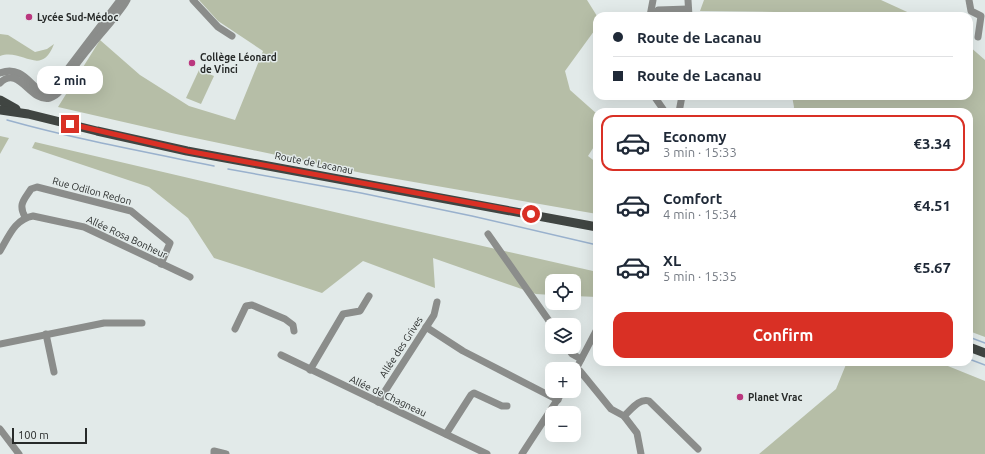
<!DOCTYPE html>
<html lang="en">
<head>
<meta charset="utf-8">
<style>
	:root { --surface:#fff; --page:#f6f6f7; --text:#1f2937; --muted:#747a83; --line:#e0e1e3; --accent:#d93025 }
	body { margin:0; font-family:Ubuntu,sans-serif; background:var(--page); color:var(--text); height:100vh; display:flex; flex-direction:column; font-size:15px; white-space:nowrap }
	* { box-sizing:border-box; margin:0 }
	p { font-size:13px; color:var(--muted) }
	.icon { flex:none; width:22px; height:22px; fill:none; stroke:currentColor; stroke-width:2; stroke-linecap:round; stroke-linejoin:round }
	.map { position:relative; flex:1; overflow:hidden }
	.panel { position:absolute; left:593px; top:108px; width:380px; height:258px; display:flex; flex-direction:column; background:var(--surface); border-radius:12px; box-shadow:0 4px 16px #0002 }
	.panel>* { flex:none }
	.top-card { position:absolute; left:593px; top:12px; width:380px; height:88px; border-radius:12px; box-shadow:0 4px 16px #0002; display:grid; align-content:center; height:88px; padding:0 20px; background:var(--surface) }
	.buttons { position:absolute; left:545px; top:274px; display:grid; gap:8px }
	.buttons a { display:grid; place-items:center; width:36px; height:36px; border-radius:8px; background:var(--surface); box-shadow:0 4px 16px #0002; font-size:20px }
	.scale { position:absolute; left:12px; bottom:10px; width:75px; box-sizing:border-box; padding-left:4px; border:2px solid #272a29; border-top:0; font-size:11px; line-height:14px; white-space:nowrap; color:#272a29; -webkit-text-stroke:3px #e2eae9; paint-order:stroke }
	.end { position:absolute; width:18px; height:18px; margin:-9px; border:5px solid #d93025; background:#fff; box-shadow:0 0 0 2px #fff }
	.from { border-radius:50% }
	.bubble { position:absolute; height:28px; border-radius:12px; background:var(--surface); box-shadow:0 4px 16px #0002; font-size:13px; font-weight:700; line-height:28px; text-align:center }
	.top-card b { display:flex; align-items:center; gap:14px; height:38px; font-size:15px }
	.top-card b+b { border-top:1px solid var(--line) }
	.top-card i { width:10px; height:10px; background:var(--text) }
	ul { padding:7px 0 0; list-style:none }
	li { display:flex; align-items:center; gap:12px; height:56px; margin:0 8px 6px; padding:0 12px; border:2px solid transparent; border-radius:12px }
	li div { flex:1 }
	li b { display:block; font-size:15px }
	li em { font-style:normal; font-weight:700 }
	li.current { border-color:var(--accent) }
	li>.icon { width:36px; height:36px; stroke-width:1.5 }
	.primary-button { display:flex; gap:8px; margin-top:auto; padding:8px 20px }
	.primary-button a { flex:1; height:46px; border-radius:12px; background:var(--accent); color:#fff; font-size:16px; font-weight:700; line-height:46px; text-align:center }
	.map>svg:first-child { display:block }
	.green { fill:#b6bea7 }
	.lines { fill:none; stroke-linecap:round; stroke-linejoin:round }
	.stream { stroke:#99b1cd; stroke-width:1.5 }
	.minor { stroke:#8b8d8b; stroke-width:7 }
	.major { stroke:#404542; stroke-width:9 }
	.route { stroke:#d93025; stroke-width:5 }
	.poi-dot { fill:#ba377e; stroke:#e2eae9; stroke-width:1.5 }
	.labels { text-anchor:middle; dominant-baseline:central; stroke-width:3; stroke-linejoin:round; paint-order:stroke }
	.poi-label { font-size:10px; font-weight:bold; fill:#272a29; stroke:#e2eae9; text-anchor:start }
	.street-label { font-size:10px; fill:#272a29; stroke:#e2eae9 }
</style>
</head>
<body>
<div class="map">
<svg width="985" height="454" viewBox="0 0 985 454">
	<rect width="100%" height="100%" fill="#e2eae9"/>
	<g class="green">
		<polygon points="199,0 587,0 597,16 597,27 565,71 570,90 597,114 597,142 588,156 597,163 597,214 362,173 176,134 58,107 100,40 140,75 189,106 235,120 263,51 218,21"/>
		<polygon points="704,0 881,0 916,16 776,16 775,12 700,11"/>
		<path d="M 0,34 L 8,35 L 35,52 L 47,49 L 54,44 C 41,78 23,48 0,56 Z"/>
		<polygon points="969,46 985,60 985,337 969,331 969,112 793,112 794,107 792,96 969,96"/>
		<polygon points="199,70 214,76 201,104 186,98"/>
		<polygon points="0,136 9,138 0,154"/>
		<polygon points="35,142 373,221 593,271 597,272 597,297 574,296 574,281 552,281 552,295 536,294 433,258 435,288 363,261 322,293 214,258 188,218 149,187 32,148"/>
		<polygon points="847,362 938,362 985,381 985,454 759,454 836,389"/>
	</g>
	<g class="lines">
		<g class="stream">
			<path d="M 7,120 C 75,139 145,152 214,166"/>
			<polyline points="228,169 361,193 472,216 597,245"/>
			<polyline points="969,337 985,343"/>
			<polyline points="969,359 985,365"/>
		</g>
		<g class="minor">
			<polyline points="193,0 218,27 232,36"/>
			<polyline points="688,0 689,16"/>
			<polyline points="969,0 971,11 981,16 978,37"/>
			<polyline points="650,16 653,0"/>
			<polyline points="654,16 658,10 688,9"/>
			<path d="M 0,73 C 29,62 35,103 54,91"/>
			<polyline points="61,80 66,71 120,0"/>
			<path d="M 0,83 C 19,64 30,103 50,98 C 61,95 64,83 69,75 C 81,56 97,39 111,22 C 116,15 123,8 127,0"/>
			<polyline points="654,96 665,112"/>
			<polyline points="679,112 682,96"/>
			<path d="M 25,217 C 18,204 24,200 31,189 L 37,187 L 131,211 L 170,243 L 161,264"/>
			<polyline points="488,234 552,325"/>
			<path d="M 0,251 C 9,236 15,219 33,216 L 84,227 L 190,277"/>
			<polyline points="426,327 463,351 558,400"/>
			<polyline points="235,329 246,306 252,305 285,319 293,325 294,331"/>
			<polyline points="46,334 54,372"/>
			<polyline points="0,344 104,323 142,323"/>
			<polyline points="567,347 572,354 581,359"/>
			<polyline points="281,355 487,454"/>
			<polyline points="576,369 580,371 611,409 624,416 637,433 641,454"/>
			<polyline points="310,370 343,314 360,311 369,296"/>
			<polyline points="575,371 597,329"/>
			<polyline points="378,402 434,315 437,302"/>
			<path d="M 624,416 C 631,410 639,398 649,401 L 698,449"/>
			<polyline points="0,429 19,454"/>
			<polyline points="446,434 471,395 474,393 502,406 507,406"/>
			<polyline points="214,454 214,451 226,454"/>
			<polyline points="522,454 563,391"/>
		</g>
		<g class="major">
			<polyline points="0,100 16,109"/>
			<polyline points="0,110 28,114 97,131 187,151 597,227"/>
			<polyline points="969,347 985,353"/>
		</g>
	</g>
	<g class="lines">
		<polyline class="route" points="70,124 187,151 531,214"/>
	</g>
	<g class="poi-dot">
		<circle cx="29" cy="17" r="4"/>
		<circle cx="192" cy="63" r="4"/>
		<circle cx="740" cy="397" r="4"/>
	</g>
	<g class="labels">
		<g class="poi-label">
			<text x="37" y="17">Lycée Sud-Médoc</text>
			<text x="200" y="57">Collège Léonard<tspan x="200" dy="12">de Vinci</tspan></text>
			<text x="748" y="397">Planet Vrac</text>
		</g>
		<g class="street-label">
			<text transform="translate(314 163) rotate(11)">Route de Lacanau</text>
			<text transform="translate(92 191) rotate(15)">Rue Odilon Redon</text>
			<text transform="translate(127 237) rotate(25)">Allée Rosa Bonheur</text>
			<text transform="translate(401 347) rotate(-57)">Allée des Grives</text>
			<text transform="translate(388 396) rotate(25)">Allée de Chagneau</text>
		</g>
	</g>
</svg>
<div class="buttons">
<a><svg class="icon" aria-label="locate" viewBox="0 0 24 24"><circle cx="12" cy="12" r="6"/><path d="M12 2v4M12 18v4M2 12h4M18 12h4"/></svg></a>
<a><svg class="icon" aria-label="layers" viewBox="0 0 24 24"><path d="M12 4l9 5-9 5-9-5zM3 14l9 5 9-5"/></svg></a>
<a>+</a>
<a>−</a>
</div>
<div class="scale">100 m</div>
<i class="end from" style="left:531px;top:214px"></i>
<i class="end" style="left:70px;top:124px"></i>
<div class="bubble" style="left:37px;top:66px;width:66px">2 min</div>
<div class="top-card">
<b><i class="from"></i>Route de Lacanau</b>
<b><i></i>Route de Lacanau</b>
</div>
<section class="panel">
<ul>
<li class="current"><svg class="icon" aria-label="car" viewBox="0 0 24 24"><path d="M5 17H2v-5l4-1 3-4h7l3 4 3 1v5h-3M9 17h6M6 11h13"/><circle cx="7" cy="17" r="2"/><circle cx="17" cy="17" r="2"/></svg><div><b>Economy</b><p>3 min · 15:33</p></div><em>€3.34</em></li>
<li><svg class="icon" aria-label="car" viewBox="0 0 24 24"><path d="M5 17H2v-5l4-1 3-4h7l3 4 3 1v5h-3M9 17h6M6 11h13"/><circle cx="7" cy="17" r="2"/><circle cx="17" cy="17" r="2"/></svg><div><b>Comfort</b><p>4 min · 15:34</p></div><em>€4.51</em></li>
<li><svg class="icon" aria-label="car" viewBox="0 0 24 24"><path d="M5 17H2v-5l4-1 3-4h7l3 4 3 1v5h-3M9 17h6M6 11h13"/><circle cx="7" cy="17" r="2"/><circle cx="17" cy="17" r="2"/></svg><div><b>XL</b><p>5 min · 15:35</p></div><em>€5.67</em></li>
</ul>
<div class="primary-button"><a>Confirm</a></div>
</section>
</div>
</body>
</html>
